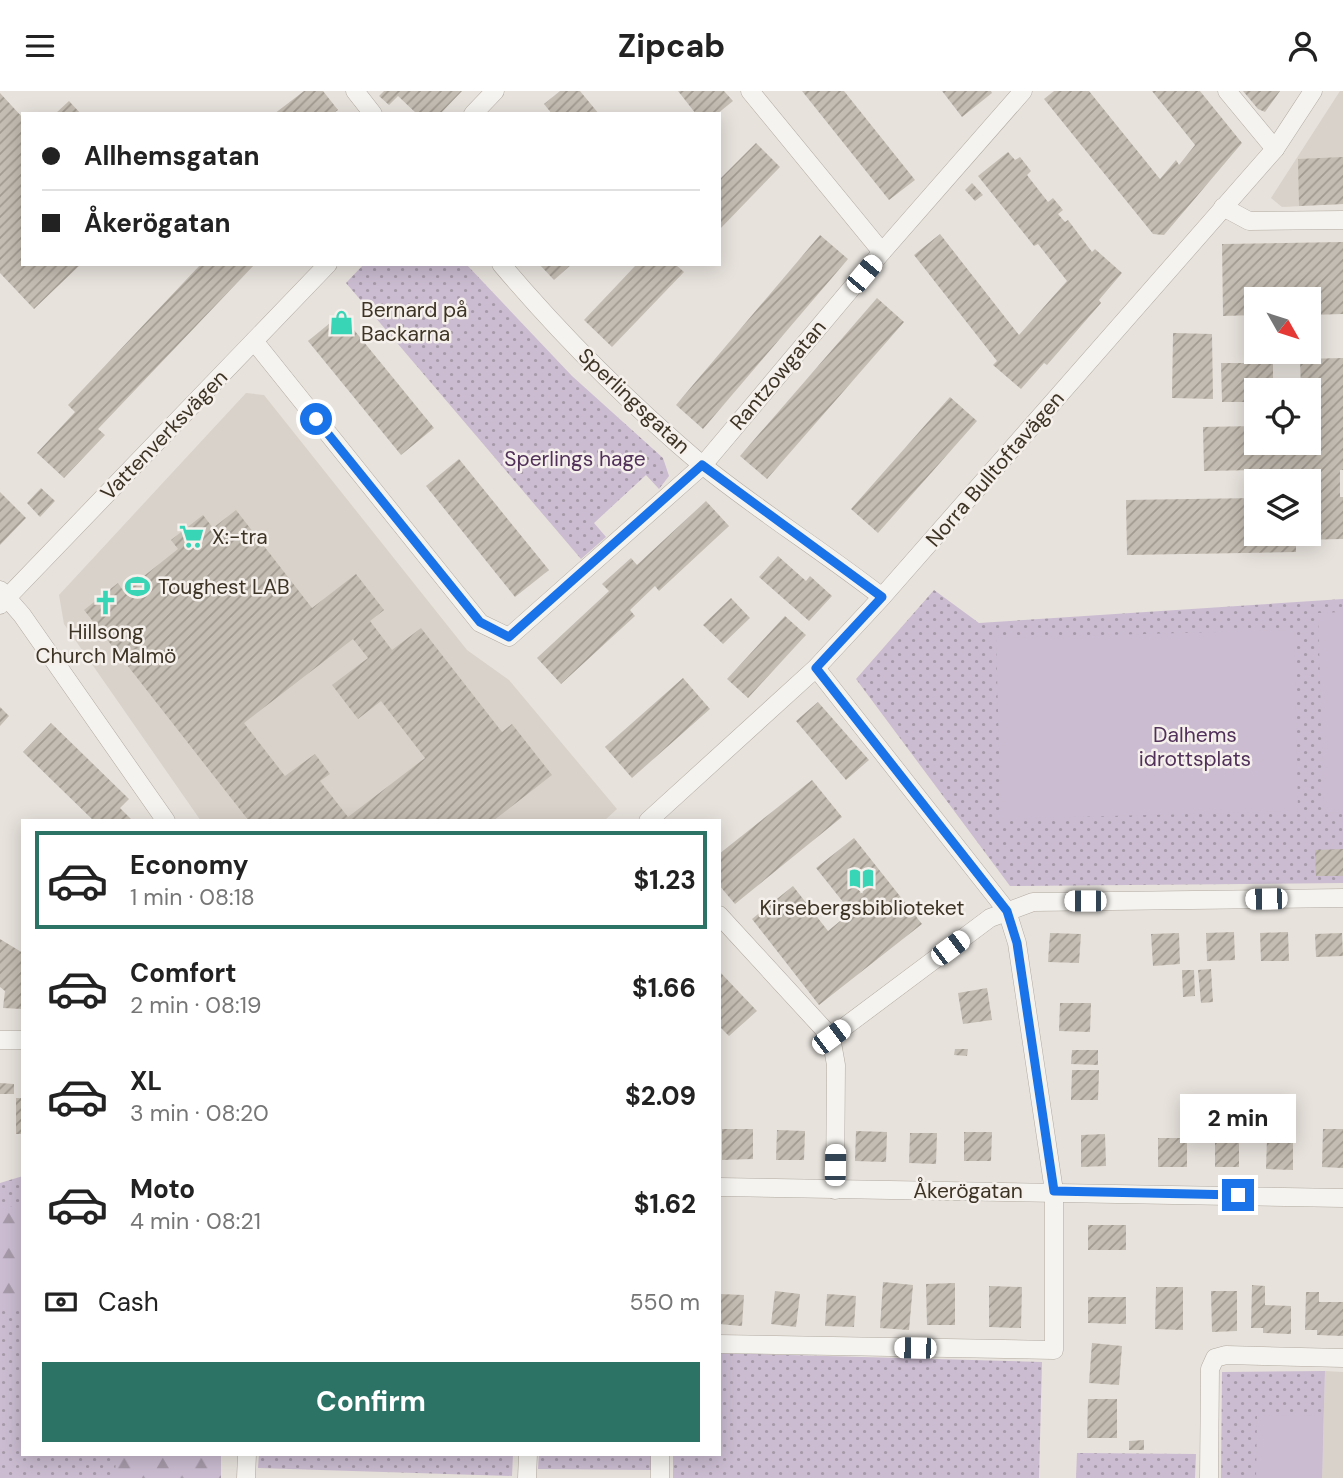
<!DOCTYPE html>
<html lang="en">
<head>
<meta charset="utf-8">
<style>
	:root { --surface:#fff; --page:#f6f6f6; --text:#222; --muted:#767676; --line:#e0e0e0; --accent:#2c7365 }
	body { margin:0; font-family:"DM Sans",sans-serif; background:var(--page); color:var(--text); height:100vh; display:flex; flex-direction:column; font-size:26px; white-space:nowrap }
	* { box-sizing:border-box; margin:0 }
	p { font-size:23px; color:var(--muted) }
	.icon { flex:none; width:38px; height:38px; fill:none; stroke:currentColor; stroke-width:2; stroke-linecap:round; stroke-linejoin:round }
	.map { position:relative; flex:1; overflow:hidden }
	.details { position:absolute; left:21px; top:728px; width:700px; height:637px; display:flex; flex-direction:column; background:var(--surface); border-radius:0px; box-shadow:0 4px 18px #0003 }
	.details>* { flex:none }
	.guide { position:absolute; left:21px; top:21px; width:700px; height:154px; border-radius:0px; box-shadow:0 4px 18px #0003; display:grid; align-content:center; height:154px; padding:0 21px; background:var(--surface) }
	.needle { width:46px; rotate:129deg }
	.controls { position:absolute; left:1244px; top:196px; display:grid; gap:14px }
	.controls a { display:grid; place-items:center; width:77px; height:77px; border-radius:0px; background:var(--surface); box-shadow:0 4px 18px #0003; font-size:35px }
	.end { position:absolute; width:32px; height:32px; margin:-16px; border:9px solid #1a73e8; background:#fff; box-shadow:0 0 0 4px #fff }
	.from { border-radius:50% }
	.bubble { position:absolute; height:49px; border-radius:0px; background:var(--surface); box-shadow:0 4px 18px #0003; font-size:23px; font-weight:700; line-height:49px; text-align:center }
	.car { position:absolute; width:21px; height:42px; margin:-21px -10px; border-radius:9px; box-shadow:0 0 5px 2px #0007; background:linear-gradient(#fff 24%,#345 0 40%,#fff 0 76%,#345 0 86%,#fff 0) }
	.guide b { display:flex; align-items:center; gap:24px; height:66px; font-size:26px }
	.guide b+b { border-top:2px solid var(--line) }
	.guide i { width:18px; height:18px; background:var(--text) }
	ul { padding:12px 0 0; list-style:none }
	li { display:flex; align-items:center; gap:21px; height:98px; margin:0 14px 10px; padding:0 7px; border:4px solid transparent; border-radius:0px }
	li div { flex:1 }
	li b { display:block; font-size:26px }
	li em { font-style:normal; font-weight:700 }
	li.current { border-color:var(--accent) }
	li>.icon { width:63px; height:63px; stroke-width:1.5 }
	.pay { display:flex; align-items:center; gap:18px; height:77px; padding:0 21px; font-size:26px }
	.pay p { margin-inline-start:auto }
	.button { display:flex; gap:14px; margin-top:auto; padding:14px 21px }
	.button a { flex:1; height:80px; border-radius:0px; background:var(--accent); color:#fff; font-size:28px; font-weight:700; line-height:80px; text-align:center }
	header { display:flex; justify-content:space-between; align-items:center; height:91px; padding:0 21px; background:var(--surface); font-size:32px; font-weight:700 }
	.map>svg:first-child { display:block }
	.built { fill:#d9d2ca }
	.green { fill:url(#green-dots) }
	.forest { fill:url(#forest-firs) }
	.pitch { fill:#cbbcd1 }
	.building { fill:url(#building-hatch); fill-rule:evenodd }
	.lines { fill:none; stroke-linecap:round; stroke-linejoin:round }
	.street-casing { stroke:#b1aaa1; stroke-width:19 }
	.street { stroke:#f5f3ef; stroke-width:18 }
	.route { stroke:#1a73e8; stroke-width:9 }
	.labels { text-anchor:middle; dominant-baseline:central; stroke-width:5; stroke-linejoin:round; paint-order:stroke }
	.poi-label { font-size:21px; fill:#3e3425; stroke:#f5f0eb; text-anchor:start }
	.street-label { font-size:21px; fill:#3e3425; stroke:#f5f0eb }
	.park-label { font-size:21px; fill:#51315a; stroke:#f5f0eb }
</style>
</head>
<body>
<header><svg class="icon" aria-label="menu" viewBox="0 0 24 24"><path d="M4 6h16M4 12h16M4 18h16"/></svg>Zipcab<svg class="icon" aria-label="person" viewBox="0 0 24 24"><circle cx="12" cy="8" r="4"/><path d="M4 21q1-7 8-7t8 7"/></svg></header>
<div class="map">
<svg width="1343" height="1387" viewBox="0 0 1343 1387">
	<defs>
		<pattern id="green-dots" width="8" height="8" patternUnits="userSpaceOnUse" patternTransform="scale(1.75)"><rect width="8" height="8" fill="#cbbcd1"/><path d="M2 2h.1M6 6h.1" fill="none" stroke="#a69aa9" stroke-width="1.8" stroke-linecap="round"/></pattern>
		<pattern id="forest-firs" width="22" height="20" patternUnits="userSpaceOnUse" patternTransform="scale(1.75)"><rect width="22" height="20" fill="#cbbcd1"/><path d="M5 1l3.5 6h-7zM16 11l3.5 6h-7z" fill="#a69aa9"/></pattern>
		<pattern id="building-hatch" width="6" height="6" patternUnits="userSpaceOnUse" patternTransform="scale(1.75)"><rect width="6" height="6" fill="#c4bdb3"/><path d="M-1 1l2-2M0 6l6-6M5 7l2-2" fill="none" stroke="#a19a91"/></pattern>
	</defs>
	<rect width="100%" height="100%" fill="#e7e2dc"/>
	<g class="built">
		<polygon points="1340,0 1343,0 1343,113 1282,116 1271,107"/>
		<polygon points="246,302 264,304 467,559 509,589 617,718 604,730 201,730 64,533 59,504"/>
		<polygon points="1325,1280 1343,1281 1343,1387 1322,1387"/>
	</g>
	<g class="green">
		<polygon points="364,173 466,173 572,285 663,367 669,385 659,398 646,384 594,432 606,446 581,468 346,192"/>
		<polygon points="934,499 979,532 1343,508 1343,792 1010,795 856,588"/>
		<polygon points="23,1085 23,1363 221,1363 221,1387 0,1387 0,1092"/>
		<polygon points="719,1262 1042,1271 1039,1387 673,1387 673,1363 719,1363"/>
		<polygon points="1325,1280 1322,1387 1221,1387 1222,1281"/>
		<polygon points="1077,1362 1196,1363 1195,1387 1076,1387"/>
		<polygon points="259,1363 513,1363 512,1385 258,1377"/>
		<polygon points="539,1363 651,1363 651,1379 538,1378"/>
	</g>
	<g class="forest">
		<polygon points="0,1112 23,1119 23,1220 0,1215"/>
		<polygon points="116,1363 221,1363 221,1387 115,1387"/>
	</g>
	<g class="pitch">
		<polygon points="1343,521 1343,721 1324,722 1318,522"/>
		<polygon points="1294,539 1298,720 1001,728 996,547"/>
		<polygon points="1257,1324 1323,1325 1322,1387 1256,1387"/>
	</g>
	<g class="building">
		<polygon points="304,0 323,0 338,19 332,23 274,23"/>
		<polygon points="384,0 462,0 440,23 417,23 398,5 389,14 379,5"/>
		<polygon points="560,0 580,0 599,23 552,23 544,13"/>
		<polygon points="678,0 724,0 733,10 717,23 696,23"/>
		<polygon points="802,0 844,0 915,89 889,109"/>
		<polygon points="942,0 991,0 992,2 962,26"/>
		<polygon points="1054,0 1089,0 1160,88 1176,69 1179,74 1195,54 1152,0 1200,0 1242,52 1164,144 1153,143 1044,8"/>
		<polygon points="1243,0 1280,0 1265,21 1258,18"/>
		<polygon points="0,2 23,27 23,173 81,173 34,218 0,182"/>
		<polygon points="69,10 81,23 55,23"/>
		<polygon points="756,52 780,76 719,139 719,89"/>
		<polygon points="1008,61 1015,69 1020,66 1031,80 1027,84 1048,111 1053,107 1063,119 1058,123 1065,131 1068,129 1092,161 1095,158 1122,182 1099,209 1101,212 1047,274 1044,272 1021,298 993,274 997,270 914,164 940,143 1019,244 1067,190 1038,153 1034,155 978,85"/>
		<polygon points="1343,66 1343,113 1299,115 1298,68"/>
		<polygon points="972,92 983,104 975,110 965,99"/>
		<polygon points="820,144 848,168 703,338 676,314"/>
		<polygon points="1343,151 1343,223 1309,224 1309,208 1256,208 1256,224 1223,225 1222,153"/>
		<polygon points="201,173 255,173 98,338 105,344 64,387 37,362 75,321 68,314"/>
		<polygon points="539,173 572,173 554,189"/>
		<polygon points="637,173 675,173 684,181 612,256 584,229"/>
		<polygon points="877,207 904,231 767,388 740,365"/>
		<polygon points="341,223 434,337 401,364 308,250"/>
		<polygon points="1173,242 1212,243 1213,308 1172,307"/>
		<polygon points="1343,267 1343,379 1340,379 1340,406 1343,406 1343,448 1296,449 1296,461 1127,464 1126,409 1256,407 1256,443 1309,443 1309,406 1313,406 1312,378 1204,380 1203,336 1256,335 1256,352 1309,352 1309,299 1301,299 1300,268"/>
		<polygon points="1221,272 1273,272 1273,299 1256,299 1256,311 1222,311"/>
		<polygon points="950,306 977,330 878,442 851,418"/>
		<polygon points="459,368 549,479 515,506 426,395"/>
		<polygon points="41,397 55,410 40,426 27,412"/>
		<polygon points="0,401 26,427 0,454"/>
		<polygon points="706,410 729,435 659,500 655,495 630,519 635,525 561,593 537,567 609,500 602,493 631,467 637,474"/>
		<path d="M 236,419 L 312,517 L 356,483 L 384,519 L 370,530 L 392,559 L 421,537 L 502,641 L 512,633 L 552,684 L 493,730 L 249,730 L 84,519 L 118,492 L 124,501 L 178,458 L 171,449 L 203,424 L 213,437 ZM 353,548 L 368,567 L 332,594 L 358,628 L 381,610 L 425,667 L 348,726 L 320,690 L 330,683 L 315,663 L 285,685 L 244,632 Z"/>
		<polygon points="778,465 806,490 810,485 832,505 809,530 759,486"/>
		<polygon points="731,507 750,527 723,553 703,534"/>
		<polygon points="785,525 806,544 748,607 727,588"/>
		<polygon points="683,587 710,618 632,687 605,656"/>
		<polygon points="818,611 869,669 846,689 796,630"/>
		<polygon points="0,616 9,625 0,635"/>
		<polygon points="51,632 129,708 120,717 133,730 94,730 23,661"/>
		<polygon points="812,689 842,726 735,813 719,794 719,763"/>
		<polygon points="854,747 922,833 819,914 752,828 793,795 828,840 851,821 816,777"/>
		<polygon points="1343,758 1343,785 1316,785 1315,759"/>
		<polygon points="1234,841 1235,869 1207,870 1206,842"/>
		<polygon points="1288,841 1289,870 1261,870 1260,842"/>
		<polygon points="1050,842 1081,843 1079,872 1048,871"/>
		<polygon points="1179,842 1180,873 1153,875 1151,843"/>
		<polygon points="1342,842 1343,865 1316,866 1315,843"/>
		<polygon points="0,848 23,862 23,918 3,917 5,900 0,896"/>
		<polygon points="1211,878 1213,911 1201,912 1198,879"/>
		<polygon points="1182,879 1194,879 1195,905 1183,906"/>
		<polygon points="719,880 757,920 729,945 719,935"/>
		<polygon points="987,897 992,929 963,933 958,902"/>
		<polygon points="1060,912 1091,912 1090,941 1059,940"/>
		<polygon points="955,958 968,958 967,965 954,964"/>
		<polygon points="1072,959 1098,959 1098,974 1071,973"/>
		<polygon points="1072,979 1099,979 1098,1009 1071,1009"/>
		<polygon points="0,992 14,993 14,1003 0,1003"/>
		<rect x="16" y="1007" width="7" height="36"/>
		<polygon points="722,1038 753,1038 753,1068 722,1069"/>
		<polygon points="1323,1038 1343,1038 1343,1077 1322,1076"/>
		<polygon points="777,1039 805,1040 804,1069 776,1069"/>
		<polygon points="856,1040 887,1041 886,1071 855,1070"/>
		<polygon points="964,1041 992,1041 991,1070 964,1070"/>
		<polygon points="910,1042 937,1042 936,1073 909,1072"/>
		<polygon points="1105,1043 1106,1075 1081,1076 1081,1044"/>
		<rect x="1158" y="1047" width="29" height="29"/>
		<polygon points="1239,1048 1239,1076 1215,1076 1215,1049"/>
		<polygon points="1267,1048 1293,1049 1293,1079 1266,1078"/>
		<rect x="1088" y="1134" width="38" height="25"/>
		<polygon points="883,1191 913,1194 909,1239 880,1237"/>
		<polygon points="955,1192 955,1234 927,1234 926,1193"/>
		<polygon points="1252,1194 1265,1195 1265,1214 1291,1215 1291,1243 1263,1242 1263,1237 1251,1237"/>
		<polygon points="989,1195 1022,1196 1021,1237 989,1236"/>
		<polygon points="1156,1196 1183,1196 1183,1239 1155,1238"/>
		<polygon points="775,1200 800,1203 796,1236 771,1233"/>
		<polygon points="1211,1200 1237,1200 1237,1240 1212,1241"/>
		<polygon points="1306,1201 1319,1201 1319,1211 1343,1211 1343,1245 1317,1244 1317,1239 1305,1239"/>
		<polygon points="719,1203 744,1204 742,1235 719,1233"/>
		<polygon points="827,1203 856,1205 854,1236 825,1235"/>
		<polygon points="1088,1206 1126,1206 1126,1233 1088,1232"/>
		<polygon points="1092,1252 1122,1255 1119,1294 1089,1292"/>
		<polygon points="1088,1308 1117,1308 1117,1347 1087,1347"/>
		<polygon points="1144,1349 1144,1359 1129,1359 1129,1350"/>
	</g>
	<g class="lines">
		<defs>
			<g id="street">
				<polyline points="355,0 373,23"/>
				<polyline points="750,0 882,161"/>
				<polyline points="1227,0 1275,58"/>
				<polyline points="473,23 495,0"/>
				<polyline points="1223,116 1249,130 1343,129"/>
				<path d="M 501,173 C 562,245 629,312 701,373 C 759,420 823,460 882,506"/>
				<polyline points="254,250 480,532 509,546 703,374 882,161 1023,0"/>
				<polyline points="0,499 22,524 166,730"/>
				<polyline points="0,514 328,173"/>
				<polyline points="648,730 816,577 882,506 1275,58 1313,0"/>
				<polyline points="719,824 831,946 836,974 835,1099"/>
				<polyline points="831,946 990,827 1033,811 1343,807"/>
				<polyline points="0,949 23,949"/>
				<polyline points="719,1096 1343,1107"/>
				<polyline points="719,1253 1054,1259 1054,1100 1017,852 1007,820 816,577"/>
				<polyline points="246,1387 247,1363"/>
				<polyline points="527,1387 528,1363"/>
				<polyline points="660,1387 660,1363"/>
				<polyline points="1209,1387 1210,1278 1215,1267 1226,1264 1343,1267"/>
			</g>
		</defs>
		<use href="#street" class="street-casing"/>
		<use href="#street" class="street"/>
	</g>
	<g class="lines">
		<polyline class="route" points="316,328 480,531 509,546 702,374 882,506 816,577 1007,820 1017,852 1054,1100 1238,1104"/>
	</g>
	<defs>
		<symbol id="shop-bare" viewBox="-9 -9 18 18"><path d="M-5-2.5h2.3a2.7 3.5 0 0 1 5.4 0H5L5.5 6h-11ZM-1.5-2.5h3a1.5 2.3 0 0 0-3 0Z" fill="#38d5b6" stroke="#f5f0eb" stroke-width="2.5" paint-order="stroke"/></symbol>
		<symbol id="supermarket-bare" viewBox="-9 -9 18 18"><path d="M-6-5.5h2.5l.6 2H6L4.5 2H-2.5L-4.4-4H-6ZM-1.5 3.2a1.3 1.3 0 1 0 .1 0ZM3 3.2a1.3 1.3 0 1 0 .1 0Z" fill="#38d5b6" stroke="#f5f0eb" stroke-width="2.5" paint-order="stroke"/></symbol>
		<symbol id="stadium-bare" viewBox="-9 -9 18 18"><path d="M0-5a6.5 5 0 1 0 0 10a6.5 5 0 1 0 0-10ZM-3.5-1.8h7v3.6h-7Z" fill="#38d5b6" stroke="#f5f0eb" stroke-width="2.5" paint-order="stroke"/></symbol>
		<symbol id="church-bare" viewBox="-9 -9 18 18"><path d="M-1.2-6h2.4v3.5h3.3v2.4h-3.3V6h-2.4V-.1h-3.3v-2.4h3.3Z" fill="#38d5b6" stroke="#f5f0eb" stroke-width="2.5" paint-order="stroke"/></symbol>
		<symbol id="library-bare" viewBox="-9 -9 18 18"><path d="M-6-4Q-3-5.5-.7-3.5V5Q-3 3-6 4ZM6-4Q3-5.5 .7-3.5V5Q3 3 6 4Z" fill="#38d5b6" stroke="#f5f0eb" stroke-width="2.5" paint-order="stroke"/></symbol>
	</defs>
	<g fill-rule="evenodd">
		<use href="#shop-bare" x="324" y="214" width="35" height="35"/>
		<use href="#supermarket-bare" x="174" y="428" width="35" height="35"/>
		<use href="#stadium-bare" x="120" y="478" width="35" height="35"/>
		<use href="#church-bare" x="88" y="494" width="35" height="35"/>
		<use href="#library-bare" x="844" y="770" width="35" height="35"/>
	</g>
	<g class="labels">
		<g class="poi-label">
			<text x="361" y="219">Bernard på<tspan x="361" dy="24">Backarna</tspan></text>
			<text x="212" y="446">X:-tra</text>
			<text x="158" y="496">Toughest LAB</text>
			<text x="106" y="541" text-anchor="middle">Hillsong<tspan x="106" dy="24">Church Malmö</tspan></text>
			<text x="862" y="817" text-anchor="middle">Kirsebergsbiblioteket</text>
		</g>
		<g class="street-label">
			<text transform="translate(778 284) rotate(-50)">Rantzowgatan</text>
			<text transform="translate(634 310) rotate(43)">Sperlingsgatan</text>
			<text transform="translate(164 344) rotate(-46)">Vattenverksvägen</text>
			<text transform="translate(995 378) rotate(-49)">Norra Bulltoftavägen</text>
			<text x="968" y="1100">Åkerögatan</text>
		</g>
		<g class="park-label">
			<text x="575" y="368">Sperlings hage</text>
			<text x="1195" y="644">Dalhems<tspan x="1195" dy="24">idrottsplats</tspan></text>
		</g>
	</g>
</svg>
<div class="controls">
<a><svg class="needle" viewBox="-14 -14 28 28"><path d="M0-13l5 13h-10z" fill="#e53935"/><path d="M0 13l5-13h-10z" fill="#767676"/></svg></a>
<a><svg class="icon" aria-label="locate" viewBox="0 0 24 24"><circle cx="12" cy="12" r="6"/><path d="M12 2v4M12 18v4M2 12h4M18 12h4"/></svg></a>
<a><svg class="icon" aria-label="layers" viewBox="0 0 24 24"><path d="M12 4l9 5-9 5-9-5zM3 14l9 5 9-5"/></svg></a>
</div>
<i class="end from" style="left:316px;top:328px"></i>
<i class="end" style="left:1238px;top:1104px"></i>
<div class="bubble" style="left:1180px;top:1003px;width:116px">2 min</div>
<i class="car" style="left:864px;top:183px;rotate:40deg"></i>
<i class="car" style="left:1266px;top:808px;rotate:269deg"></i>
<i class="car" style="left:1085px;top:810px;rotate:270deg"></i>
<i class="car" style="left:950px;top:857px;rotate:53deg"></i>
<i class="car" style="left:831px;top:946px;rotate:53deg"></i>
<i class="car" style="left:835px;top:1074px;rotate:1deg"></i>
<i class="car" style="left:915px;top:1257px;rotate:271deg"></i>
<div class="guide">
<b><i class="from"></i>Allhemsgatan</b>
<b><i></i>Åkerögatan</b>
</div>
<section class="details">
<ul>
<li class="current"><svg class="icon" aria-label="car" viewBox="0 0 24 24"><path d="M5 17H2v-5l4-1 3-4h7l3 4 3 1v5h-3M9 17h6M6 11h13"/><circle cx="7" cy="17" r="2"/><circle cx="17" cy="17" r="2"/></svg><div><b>Economy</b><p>1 min · 08:18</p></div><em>$1.23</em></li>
<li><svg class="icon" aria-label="car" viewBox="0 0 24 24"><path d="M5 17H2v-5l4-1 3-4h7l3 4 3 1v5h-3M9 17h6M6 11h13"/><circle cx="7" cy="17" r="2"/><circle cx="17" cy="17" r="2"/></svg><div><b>Comfort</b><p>2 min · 08:19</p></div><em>$1.66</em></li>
<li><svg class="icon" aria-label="car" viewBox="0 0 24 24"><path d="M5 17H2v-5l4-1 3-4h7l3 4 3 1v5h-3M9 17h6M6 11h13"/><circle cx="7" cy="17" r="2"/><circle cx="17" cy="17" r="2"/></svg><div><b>XL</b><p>3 min · 08:20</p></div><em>$2.09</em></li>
<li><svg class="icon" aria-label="car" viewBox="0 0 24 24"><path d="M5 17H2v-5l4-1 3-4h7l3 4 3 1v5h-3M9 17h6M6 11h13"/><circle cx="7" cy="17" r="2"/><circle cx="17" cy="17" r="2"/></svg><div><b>Moto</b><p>4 min · 08:21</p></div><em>$1.62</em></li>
</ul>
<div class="pay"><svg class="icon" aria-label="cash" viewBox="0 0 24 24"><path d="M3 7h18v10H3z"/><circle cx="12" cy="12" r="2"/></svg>Cash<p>550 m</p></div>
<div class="button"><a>Confirm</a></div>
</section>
</div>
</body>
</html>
